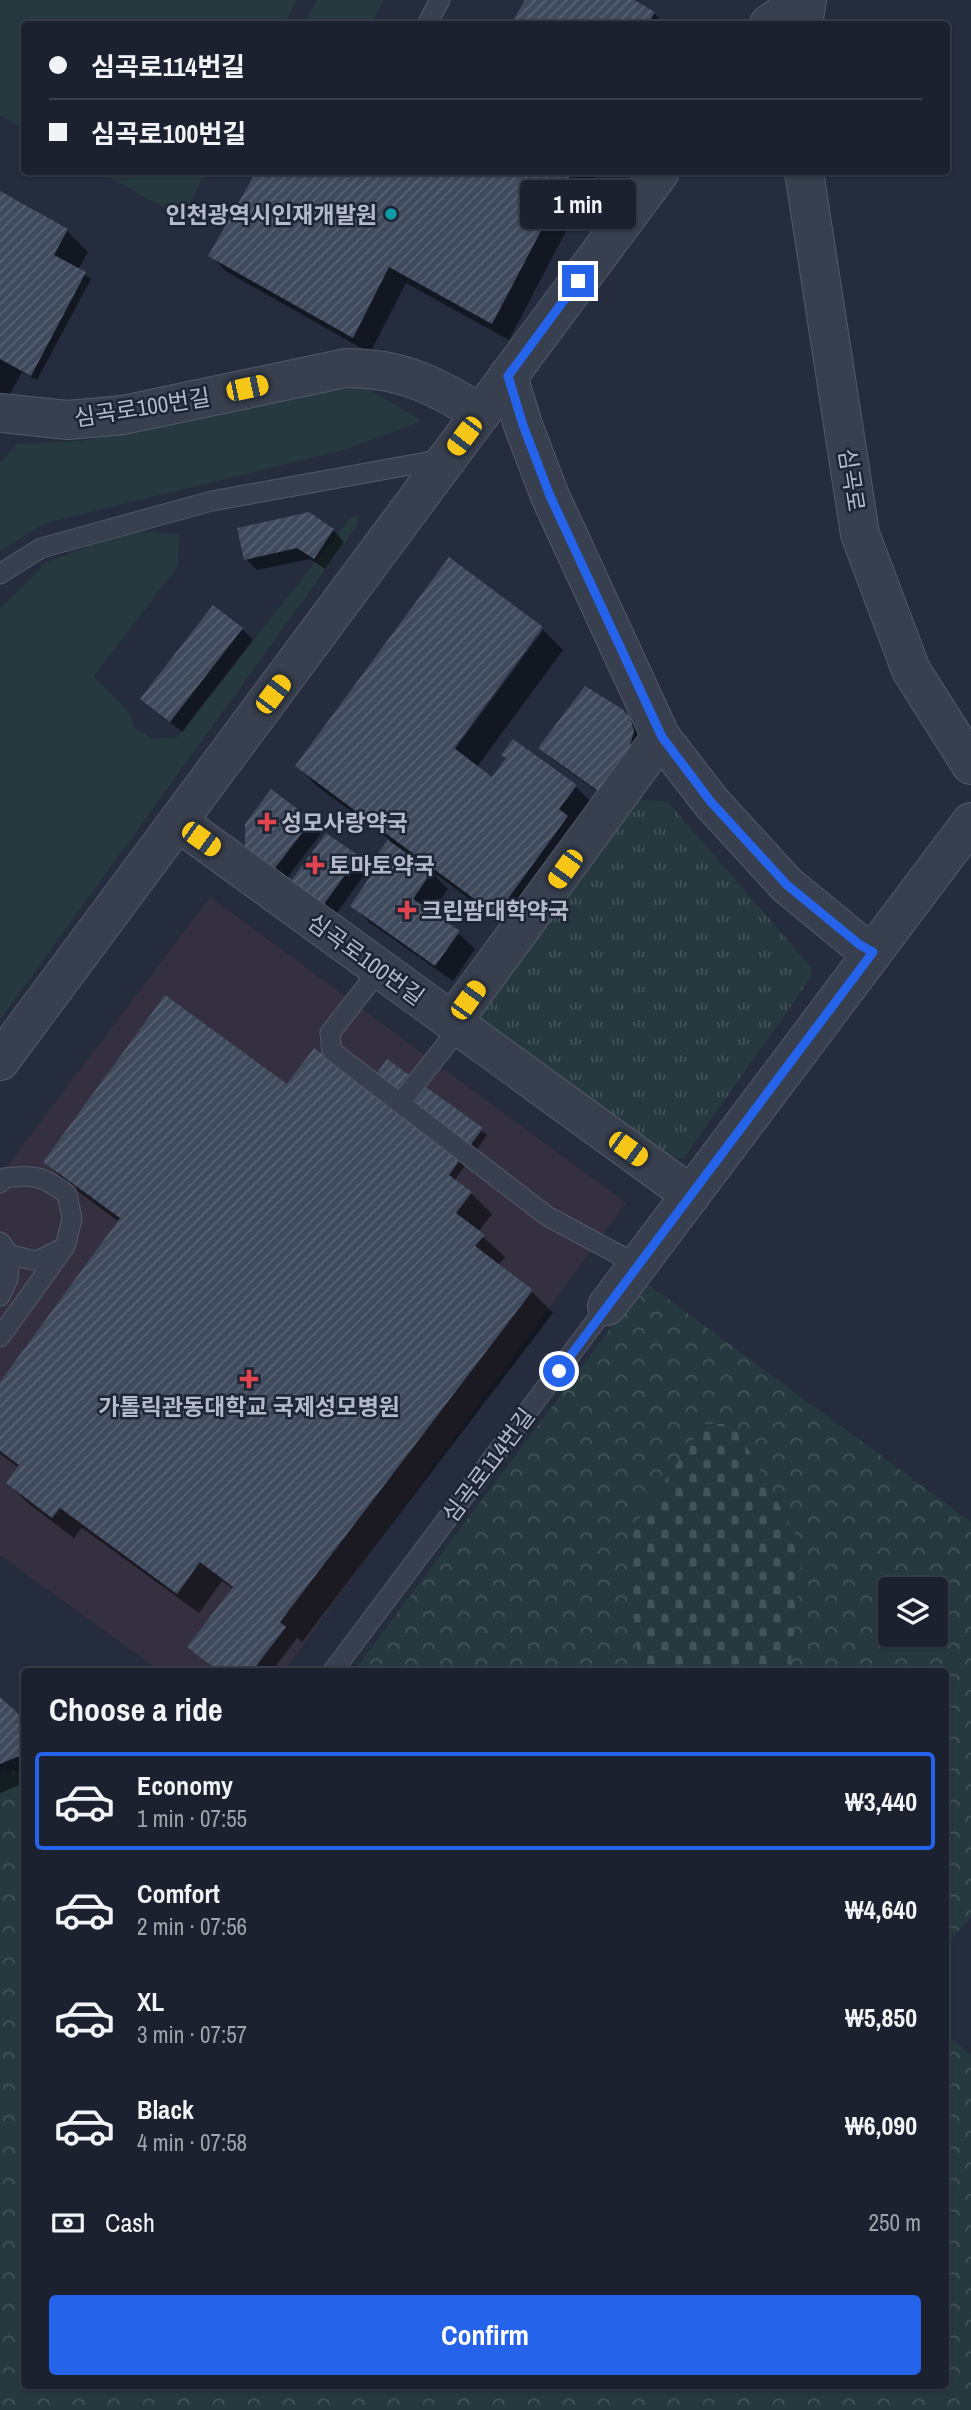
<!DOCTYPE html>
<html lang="en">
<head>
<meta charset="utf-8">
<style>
	:root { --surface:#1b212e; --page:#282e3a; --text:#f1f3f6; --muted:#a0a3aa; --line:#393e4a; --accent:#2563eb }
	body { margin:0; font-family:"Archivo Narrow","Noto Sans KR",sans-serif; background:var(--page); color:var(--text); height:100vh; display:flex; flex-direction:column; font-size:26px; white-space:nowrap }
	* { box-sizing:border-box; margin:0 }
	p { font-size:23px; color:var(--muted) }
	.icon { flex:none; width:38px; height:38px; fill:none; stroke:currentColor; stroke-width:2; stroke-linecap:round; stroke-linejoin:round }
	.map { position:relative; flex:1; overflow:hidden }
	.sheet { position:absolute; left:21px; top:1668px; width:928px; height:721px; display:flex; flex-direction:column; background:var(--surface); border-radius:7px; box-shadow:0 2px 5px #0004,0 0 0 2px var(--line) }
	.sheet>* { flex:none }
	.banner { position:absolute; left:21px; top:21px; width:929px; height:154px; border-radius:7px; box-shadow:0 2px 5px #0004,0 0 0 2px var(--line); display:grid; align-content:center; height:154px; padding:0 28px; background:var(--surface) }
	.tools { position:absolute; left:878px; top:1577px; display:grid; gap:14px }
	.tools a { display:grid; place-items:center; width:70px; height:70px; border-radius:7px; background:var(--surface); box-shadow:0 2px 5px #0004,0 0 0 2px var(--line); font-size:35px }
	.end { position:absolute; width:32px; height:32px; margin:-16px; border:9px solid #2563eb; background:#fff; box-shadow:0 0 0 4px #fff }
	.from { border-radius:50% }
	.bubble { position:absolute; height:49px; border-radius:7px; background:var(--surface); box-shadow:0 2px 5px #0004,0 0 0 2px var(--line); font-size:23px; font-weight:800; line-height:49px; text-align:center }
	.car { position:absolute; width:21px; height:42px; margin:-21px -10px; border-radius:9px; box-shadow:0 0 5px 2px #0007; background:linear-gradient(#f5c518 24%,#345 0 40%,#f5c518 0 76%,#345 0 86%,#f5c518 0) }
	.banner b { display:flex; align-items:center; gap:24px; height:66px; font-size:26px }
	.banner b+b { border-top:2px solid var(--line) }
	.banner i { width:18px; height:18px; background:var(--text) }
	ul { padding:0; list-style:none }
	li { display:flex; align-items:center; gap:21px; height:98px; margin:0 14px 10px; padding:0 14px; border:4px solid transparent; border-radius:7px }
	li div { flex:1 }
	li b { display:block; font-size:26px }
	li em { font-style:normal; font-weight:800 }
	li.current { border-color:var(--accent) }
	li>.icon { width:63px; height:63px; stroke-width:1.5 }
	h2 { padding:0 28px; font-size:32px; line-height:84px }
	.pay { display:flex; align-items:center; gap:18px; height:77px; padding:0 28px; font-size:26px }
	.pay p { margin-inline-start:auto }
	.cta { display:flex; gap:14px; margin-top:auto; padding:14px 28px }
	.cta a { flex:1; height:80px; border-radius:7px; background:var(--accent); color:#fff; font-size:28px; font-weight:800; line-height:80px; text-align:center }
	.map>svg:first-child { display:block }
	.medical { fill:#34303f }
	.green { fill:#26393f }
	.forest { fill:url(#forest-crowns); fill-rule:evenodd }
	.cemetery { fill:url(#cemetery-stones) }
	.park { fill:url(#park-tufts) }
	.shadow { fill:#0007 }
	.building { fill:url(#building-hatch) }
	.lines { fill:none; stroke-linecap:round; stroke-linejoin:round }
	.service-casing { stroke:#535a69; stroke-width:21 }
	.minor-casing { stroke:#535a69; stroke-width:40 }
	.tertiary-casing { stroke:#535a69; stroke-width:40 }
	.service { stroke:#383f4e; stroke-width:19 }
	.minor { stroke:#383f4e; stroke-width:38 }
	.tertiary { stroke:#383f4e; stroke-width:38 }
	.route { stroke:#2563eb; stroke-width:9 }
	.culture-dot { fill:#0f9aa8; stroke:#1d2433; stroke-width:2.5 }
	.health-dot { fill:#e0444e; stroke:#1d2433; stroke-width:2.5 }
	.labels { text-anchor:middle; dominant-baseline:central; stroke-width:5; stroke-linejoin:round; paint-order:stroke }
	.poi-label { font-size:23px; font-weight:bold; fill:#b4bac9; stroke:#1d2433; text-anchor:start }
	.street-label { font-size:23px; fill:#b4bac9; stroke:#1d2433 }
</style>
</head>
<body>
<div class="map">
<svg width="971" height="2410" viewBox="0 0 971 2410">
	<defs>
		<pattern id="forest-crowns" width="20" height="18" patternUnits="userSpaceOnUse" patternTransform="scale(1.75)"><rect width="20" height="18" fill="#26393f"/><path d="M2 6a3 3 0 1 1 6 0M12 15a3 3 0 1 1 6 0" fill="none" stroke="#435459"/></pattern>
		<pattern id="cemetery-stones" width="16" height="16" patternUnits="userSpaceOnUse" patternTransform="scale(1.75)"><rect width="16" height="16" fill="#26393f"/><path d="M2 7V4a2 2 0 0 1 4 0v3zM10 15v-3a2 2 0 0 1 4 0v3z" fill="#435459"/></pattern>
		<pattern id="park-tufts" width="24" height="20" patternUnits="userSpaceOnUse" patternTransform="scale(1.75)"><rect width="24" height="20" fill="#26393f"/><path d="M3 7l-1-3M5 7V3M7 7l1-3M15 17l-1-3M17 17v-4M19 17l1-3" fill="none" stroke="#435459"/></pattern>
		<pattern id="building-hatch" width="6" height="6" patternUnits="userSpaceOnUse" patternTransform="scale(1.75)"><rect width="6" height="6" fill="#404a5d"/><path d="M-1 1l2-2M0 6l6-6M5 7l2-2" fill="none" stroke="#596273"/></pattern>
	</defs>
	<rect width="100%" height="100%" fill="#242c3e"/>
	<polygon class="medical" points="210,897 626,1203 284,1671 160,1671 0,1555 0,1176"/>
	<g class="green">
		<polygon points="0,0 297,0 284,24 24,24 24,129 0,115"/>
		<polygon points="317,0 384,0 372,24 304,24"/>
		<polygon points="100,172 206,172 182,218"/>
		<polygon points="365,387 422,421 344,450 46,523 0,551 0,463 17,444 81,441 311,394"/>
		<polygon points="358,516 357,526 0,1020 0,609 46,562 132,530 179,535 178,566 94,676 130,714 134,728 153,739 177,737 350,518"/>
	</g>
	<g class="forest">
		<path d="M 645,1282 L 971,1522 L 971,1917 L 945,1946 L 945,1671 L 354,1671 ZM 891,1589 L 936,1589 L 936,1634 L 891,1634 Z"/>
		<polygon points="24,1768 24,2385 945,2385 945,2034 971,2055 971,2410 0,2410 0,1775"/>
	</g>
	<polygon class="cemetery" points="704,1424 734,1424 803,1548 790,1671 640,1671 627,1564 635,1525"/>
	<polygon class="park" points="634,799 668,802 811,967 812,976 683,1159 665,1155 482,1022 478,1005"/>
	<g class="shadow">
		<polygon points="527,0 630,0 654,13 665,24 513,24"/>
		<polygon points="258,172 597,172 509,340 406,283 370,353 227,272 210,255"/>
		<polygon points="0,193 67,231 88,252 78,270 91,279 37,380 22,372 0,411"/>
		<polygon points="333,530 344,542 325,569 310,559 257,570 246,559"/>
		<polygon points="450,560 543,629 539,629 447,754 450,756 543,630 563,650 477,767 492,779 507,759 514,741 576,787 597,808 518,935 437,875 435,876 448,889 431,913 458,933 475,949 453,981 369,922 352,905 380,866 374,861 390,840 318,787 297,766"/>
		<polygon points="242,629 253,640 182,732 142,699"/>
		<polygon points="621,710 641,731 610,801 552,759 541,748"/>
		<polygon points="311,821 322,832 284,882 259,863"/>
		<polygon points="358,857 369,868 336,914 305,892"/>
		<polygon points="388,1061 487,1135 454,1181 471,1193 492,1214 478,1232 505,1257 498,1265 532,1292 553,1313 302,1642 297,1638 272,1671 217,1671 189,1647 233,1589 222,1581 199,1613 82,1528 74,1538 29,1504 8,1483 19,1468 0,1454 0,1385 119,1222 67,1183 45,1162 287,1087 367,1090"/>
		<polygon points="0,1699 24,1721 24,1783 0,1793"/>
	</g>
	<g class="building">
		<polygon points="525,0 634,0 655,12 648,24 511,24"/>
		<polygon points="256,172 572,172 492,324 389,267 353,338 208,256"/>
		<polygon points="0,191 68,229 54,255 86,272 31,376 0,359"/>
		<polygon points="309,512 334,529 314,559 297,548 244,560 237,528"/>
		<polygon points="449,557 543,627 454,748 492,777 506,758 501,755 513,739 577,785 559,809 568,816 496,915 295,766"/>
		<polygon points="213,605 243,628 170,722 140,699"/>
		<polygon points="585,686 622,709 630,717 634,731 629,749 598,791 538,748"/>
		<polygon points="271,789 312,820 272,872 245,852 245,824"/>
		<polygon points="326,833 359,856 324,904 291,881"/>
		<polygon points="388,840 432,871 413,899 460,931 435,966 350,906 378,865 372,861"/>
		<polygon points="165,995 287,1084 314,1048 367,1087 387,1059 483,1128 449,1175 472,1192 456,1213 485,1235 475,1246 533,1290 280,1622 286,1627 252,1671 218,1671 187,1647 233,1587 200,1562 177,1594 60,1508 52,1518 6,1483 19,1465 0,1451 0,1382 120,1218 43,1162"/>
		<polygon points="0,1697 24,1719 24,1754 0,1764"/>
	</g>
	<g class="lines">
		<defs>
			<g id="service">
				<polyline points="427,24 440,0"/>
				<polyline points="0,574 41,548 212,501 443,459"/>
				<polyline points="380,969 330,1033 332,1051 547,1216 638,1265"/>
				<polyline points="400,1103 460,1027"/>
				<path d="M 0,1183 L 4,1178 C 34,1174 43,1176 67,1194 L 72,1219 L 65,1247 L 37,1261 L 10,1255 L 0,1242"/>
				<polyline points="0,1296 8,1279 10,1255"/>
				<polyline points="0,1337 61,1252"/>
				<polyline points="333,1671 607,1306"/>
			</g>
			<g id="minor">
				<polyline points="769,24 804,0"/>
				<polyline points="508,376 523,425 550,496 661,737 711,802 787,885 860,945 873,952"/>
				<path d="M 0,413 L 68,420 L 123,415 L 346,368 C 401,368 435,385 481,414"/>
				<polyline points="178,822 691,1195"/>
				<polyline points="452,1022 661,737"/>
				<polyline points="0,1061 660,172"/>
				<polyline points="607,1306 971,822"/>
			</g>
			<g id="tertiary">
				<polyline points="803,24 807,0"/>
				<polyline points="804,172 860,534 911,670 971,765"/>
			</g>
		</defs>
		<use href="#service" class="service-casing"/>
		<use href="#minor" class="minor-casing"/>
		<use href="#tertiary" class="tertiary-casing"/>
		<use href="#service" class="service"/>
		<use href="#minor" class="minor"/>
		<use href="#tertiary" class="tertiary"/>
	</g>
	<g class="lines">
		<polyline class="route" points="559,1371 873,952 860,945 787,885 711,802 662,737 550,496 523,425 508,376 578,281"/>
	</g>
	<circle class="culture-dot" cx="391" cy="214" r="7"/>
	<g class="health-dot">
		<path d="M263.5 811.5h7v7h7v7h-7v7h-7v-7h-7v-7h7z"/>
		<path d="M311.5 854.5h7v7h7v7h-7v7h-7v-7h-7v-7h7z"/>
		<path d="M403.5 899.5h7v7h7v7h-7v7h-7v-7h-7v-7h7z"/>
		<path d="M245.5 1368.5h7v7h7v7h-7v7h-7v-7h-7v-7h7z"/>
	</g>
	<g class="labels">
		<g class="poi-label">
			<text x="377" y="214" text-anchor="end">인천광역시인재개발원</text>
			<text x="281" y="822">성모사랑약국</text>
			<text x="329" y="865">토마토약국</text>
			<text x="421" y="910">크린팜대학약국</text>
			<text x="249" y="1406" text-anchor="middle">가톨릭관동대학교 국제성모병원</text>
		</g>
		<g class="street-label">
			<text transform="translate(142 407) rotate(-9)">심곡로100번길</text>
			<text transform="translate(852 480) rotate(81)">심곡로</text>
			<text transform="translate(366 959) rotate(36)">심곡로100번길</text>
			<text transform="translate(488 1465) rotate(-53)">심곡로114번길</text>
		</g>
	</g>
</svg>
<div class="tools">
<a><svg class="icon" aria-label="layers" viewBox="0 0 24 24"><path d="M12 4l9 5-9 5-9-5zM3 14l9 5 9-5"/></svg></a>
</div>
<i class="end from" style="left:559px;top:1371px"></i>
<i class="end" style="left:578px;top:281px"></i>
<div class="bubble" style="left:520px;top:180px;width:116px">1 min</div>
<i class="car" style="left:247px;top:388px;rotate:78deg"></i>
<i class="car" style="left:464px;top:436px;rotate:217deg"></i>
<i class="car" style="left:273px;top:694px;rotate:37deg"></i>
<i class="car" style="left:201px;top:839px;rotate:126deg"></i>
<i class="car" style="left:565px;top:869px;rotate:216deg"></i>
<i class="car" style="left:468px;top:1000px;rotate:36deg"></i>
<i class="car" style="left:628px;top:1149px;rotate:126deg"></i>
<div class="banner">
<b><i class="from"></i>심곡로114번길</b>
<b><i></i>심곡로100번길</b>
</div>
<section class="sheet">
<h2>Choose a ride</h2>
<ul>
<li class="current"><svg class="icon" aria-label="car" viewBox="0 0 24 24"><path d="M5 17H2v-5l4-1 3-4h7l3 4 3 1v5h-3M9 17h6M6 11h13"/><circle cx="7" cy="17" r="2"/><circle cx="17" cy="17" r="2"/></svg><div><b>Economy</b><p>1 min · 07:55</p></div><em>₩3,440</em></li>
<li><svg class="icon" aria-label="car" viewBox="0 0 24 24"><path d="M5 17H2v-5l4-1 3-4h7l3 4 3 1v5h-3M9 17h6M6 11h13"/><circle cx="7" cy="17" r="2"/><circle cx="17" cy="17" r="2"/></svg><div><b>Comfort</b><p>2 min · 07:56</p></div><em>₩4,640</em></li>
<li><svg class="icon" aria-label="car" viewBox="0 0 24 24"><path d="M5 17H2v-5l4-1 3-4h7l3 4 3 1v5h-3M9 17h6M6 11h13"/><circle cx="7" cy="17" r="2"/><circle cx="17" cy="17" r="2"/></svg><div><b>XL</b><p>3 min · 07:57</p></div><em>₩5,850</em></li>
<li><svg class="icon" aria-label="car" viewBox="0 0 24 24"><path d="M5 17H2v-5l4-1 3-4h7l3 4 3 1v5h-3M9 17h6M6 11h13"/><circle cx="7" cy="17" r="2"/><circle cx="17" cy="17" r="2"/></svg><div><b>Black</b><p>4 min · 07:58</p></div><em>₩6,090</em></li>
</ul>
<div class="pay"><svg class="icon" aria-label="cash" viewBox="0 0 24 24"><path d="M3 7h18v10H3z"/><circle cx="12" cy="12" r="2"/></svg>Cash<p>250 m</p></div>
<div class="cta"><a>Confirm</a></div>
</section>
</div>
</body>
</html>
